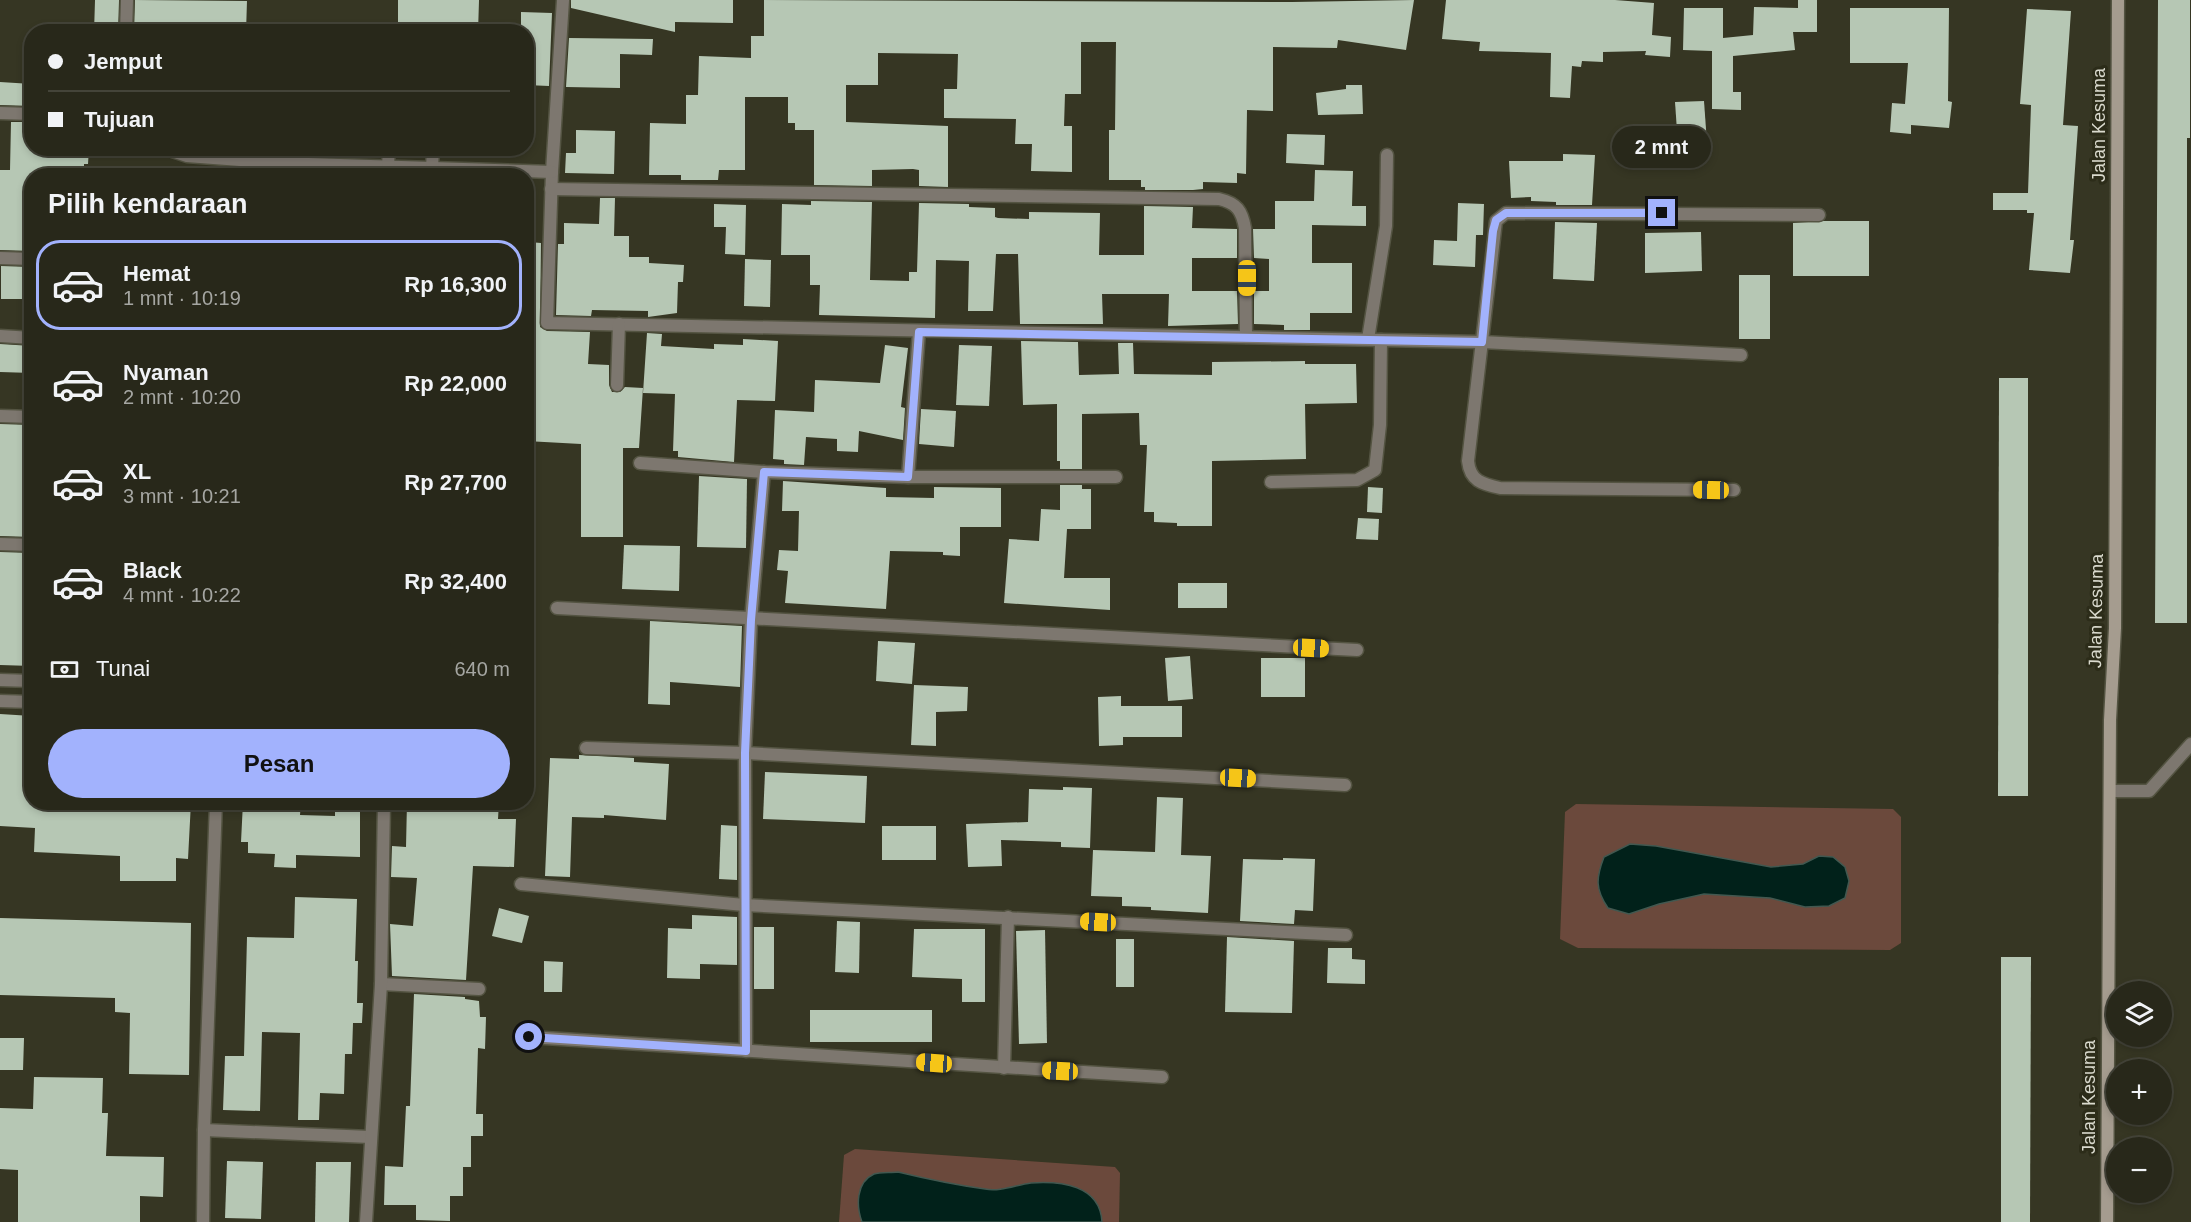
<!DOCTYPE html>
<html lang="id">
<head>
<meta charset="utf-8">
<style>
	:root { --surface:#28281a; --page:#343427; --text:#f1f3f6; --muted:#a5a6a2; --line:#444439; --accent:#a2b2fd }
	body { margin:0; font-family:Arial,sans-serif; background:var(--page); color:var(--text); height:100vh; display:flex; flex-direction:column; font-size:22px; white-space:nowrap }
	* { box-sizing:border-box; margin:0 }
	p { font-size:20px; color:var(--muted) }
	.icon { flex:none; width:33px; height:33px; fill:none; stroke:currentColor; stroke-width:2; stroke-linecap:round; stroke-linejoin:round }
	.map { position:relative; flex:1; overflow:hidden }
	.drawer { position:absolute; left:24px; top:168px; width:510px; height:642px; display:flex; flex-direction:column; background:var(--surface); border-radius:24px; box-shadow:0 3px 9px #0003,0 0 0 2px var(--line) }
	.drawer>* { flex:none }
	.guide { position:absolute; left:24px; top:24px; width:510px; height:132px; border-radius:24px; box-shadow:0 3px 9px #0003,0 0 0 2px var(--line); display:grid; align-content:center; height:132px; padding:0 24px; background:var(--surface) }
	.buttons { position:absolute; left:2106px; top:981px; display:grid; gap:12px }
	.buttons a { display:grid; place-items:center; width:66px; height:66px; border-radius:50%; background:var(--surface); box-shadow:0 3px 9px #0003,0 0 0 2px var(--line); font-size:30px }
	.end { position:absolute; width:27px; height:27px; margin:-14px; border:8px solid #a2b2fd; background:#111; box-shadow:0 0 0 3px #111 }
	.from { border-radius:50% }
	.bubble { position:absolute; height:42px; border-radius:21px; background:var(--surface); box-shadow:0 3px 9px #0003,0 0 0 2px var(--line); font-size:20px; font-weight:800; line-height:42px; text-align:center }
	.car { position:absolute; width:18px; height:36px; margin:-18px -9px; border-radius:8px; box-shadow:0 0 4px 2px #0007; background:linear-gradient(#f5c518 24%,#345 0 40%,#f5c518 0 76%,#345 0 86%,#f5c518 0) }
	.guide b { display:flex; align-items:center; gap:21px; height:57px; font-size:22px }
	.guide b+b { border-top:2px solid var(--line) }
	.guide i { width:15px; height:15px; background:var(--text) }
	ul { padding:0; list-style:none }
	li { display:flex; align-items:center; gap:18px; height:90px; margin:0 12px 9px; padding:0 12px; border:3px solid transparent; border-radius:24px }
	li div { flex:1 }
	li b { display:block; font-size:22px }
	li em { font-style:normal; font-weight:800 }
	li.selected { border-color:var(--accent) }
	li>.icon { width:54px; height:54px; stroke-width:1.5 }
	h2 { padding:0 24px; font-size:27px; line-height:72px }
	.pay { display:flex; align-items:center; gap:15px; height:66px; padding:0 24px; font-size:22px }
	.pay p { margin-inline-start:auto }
	.button { display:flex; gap:12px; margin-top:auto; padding:12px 24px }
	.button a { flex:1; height:69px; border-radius:36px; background:var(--accent); color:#111; font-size:24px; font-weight:800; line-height:69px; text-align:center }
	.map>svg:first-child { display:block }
	.green { fill:#6b493c }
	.water { fill:#01211a; stroke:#425850; stroke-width:1.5 }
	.building { fill:#b6c7b4 }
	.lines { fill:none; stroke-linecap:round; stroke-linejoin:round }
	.street-casing { stroke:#545442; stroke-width:15 }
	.secondary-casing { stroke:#545442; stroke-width:15 }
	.street { stroke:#7d776f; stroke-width:12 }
	.secondary { stroke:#a59c8f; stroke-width:12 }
	.route { stroke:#a2b2fd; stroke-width:8 }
	.labels { text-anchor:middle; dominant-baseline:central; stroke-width:6; stroke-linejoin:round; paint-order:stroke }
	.street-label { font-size:18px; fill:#dadace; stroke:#2c2c19 }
</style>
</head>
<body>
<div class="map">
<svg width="2191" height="1222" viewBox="0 0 2191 1222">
	<rect width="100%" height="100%" fill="#363623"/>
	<g class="green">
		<polygon points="1576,804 1893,809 1901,817 1901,943 1890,950 1578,948 1560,939 1565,812"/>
		<polygon points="855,1149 1115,1167 1120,1173 1119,1222 839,1222 844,1155"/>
	</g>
	<g class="water">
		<path d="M 1630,844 L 1656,846 L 1771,867 L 1803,864 L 1819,856 L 1833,857 L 1845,867 L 1849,881 L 1845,898 L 1829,906 L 1805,907 L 1770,898 L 1704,894 L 1659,904 L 1629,914 L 1608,908 C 1595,889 1596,878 1604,857 Z"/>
		<path d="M 898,1172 C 927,1179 956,1185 985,1189 C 1000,1192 1016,1185 1031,1183 C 1061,1181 1100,1185 1102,1222 L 862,1222 C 856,1206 856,1182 874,1174 C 880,1172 891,1173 898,1172 Z"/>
	</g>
	<g class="building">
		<polygon points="95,0 119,0 118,32 94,32"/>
		<polygon points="135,0 247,1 246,32 134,32"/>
		<polygon points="398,0 479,0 478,32 398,32"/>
		<polygon points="571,0 733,0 733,23 675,22 675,32 571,8"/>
		<polygon points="764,0 1292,2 1414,0 1406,50 1338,40 1337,48 1273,47 1273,111 1247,110 1246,174 1237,173 1237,183 1203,182 1203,189 1193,190 1145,190 1145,187 1141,187 1141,180 1109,180 1109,130 1115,130 1116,42 1081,42 1081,94 1065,94 1064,126 1072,126 1072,172 1031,171 1032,144 1015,144 1016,119 944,118 944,89 957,89 958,54 878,53 878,85 846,85 846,122 948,126 948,187 919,186 919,170 913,169 872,170 872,186 814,185 814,130 795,130 795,123 788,123 788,97 745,97 745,170 719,170 718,180 681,180 681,175 649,175 650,123 686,124 686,95 698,95 699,56 751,58 751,36 764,36"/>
		<polygon points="1446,0 1615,0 1654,3 1652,35 1671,37 1670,57 1645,55 1646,51 1603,52 1603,62 1582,61 1581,67 1572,66 1570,98 1550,97 1551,53 1479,51 1480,42 1442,39"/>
		<polygon points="1798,0 1817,0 1817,32 1793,32 1795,50 1733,56 1733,92 1741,92 1741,110 1712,109 1712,51 1683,50 1684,8 1723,8 1723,38 1753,35 1754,7 1798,8"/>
		<polygon points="2158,0 2190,0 2190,138 2187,138 2187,623 2155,623"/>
		<polygon points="1850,8 1949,8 1948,101 1952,102 1949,128 1911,125 1911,134 1890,132 1892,103 1905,104 1908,63 1850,63"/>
		<polygon points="2027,9 2071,11 2063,125 2078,126 2070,240 2074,240 2070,273 2029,270 2034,213 2027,213 2027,210 1993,210 1993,193 2028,193 2031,105 2020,104"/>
		<polygon points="521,12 552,13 549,86 526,85 526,32 521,32"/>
		<polygon points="569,38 653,39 652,55 620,54 620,88 566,87"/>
		<polygon points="0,82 32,84 32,106 0,105"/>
		<polygon points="1346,85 1362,85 1363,114 1318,115 1316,93 1346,89"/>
		<polygon points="1704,101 1707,143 1678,145 1675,102"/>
		<polygon points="11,122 32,122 32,148 89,148 88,164 84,164 84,176 32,176 32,251 0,250 0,170 10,170"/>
		<polygon points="576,130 615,131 614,174 565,173 566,153 576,153"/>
		<polygon points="1287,134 1325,135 1324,165 1286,163"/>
		<polygon points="1563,154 1595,155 1592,205 1556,205 1556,202 1531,201 1531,197 1511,198 1509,161 1563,161"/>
		<polygon points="1315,170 1353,171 1352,206 1366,206 1366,226 1312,225 1312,263 1352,263 1352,313 1310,313 1310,330 1284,330 1284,325 1254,324 1254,291 1269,291 1269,259 1254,258 1253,229 1275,229 1275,201 1314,201"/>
		<polygon points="600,198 615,198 614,236 629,236 629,257 649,257 649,263 684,265 683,282 678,282 677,313 648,317 648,311 592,310 591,316 556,315 558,244 564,244 564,223 599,224"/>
		<polygon points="811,201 872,202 870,280 909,281 909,272 917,272 919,203 969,204 969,207 995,208 995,217 998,218 1029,219 1029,212 1100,213 1099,255 1144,255 1144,206 1193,207 1192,228 1237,229 1237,258 1192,258 1192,291 1237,291 1238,324 1168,326 1169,294 1102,294 1103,324 1020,324 1018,254 996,254 993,311 968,311 969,261 936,260 935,318 819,315 820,285 810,285 810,255 781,255 782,204 811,205"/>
		<polygon points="1458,203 1484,204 1483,235 1476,235 1475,267 1433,265 1434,240 1457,241"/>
		<polygon points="714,204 746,205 745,255 725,254 726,227 714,227"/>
		<polygon points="1824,221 1869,221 1869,276 1793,276 1793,223"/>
		<polygon points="1555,222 1597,223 1594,281 1553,279"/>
		<polygon points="1701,232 1702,271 1645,273 1645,233"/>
		<polygon points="529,242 541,243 540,327 547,331 590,332 588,364 609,365 609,385 612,392 620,392 625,387 643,388 639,448 623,448 623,537 581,537 581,444 526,441"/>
		<polygon points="745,259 771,260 770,307 744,306"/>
		<polygon points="1,266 32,267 32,299 1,299"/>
		<rect x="1739" y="275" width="31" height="64"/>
		<polygon points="647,333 662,334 661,346 714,349 714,344 743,345 743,339 778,341 775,401 737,400 734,462 678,457 678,451 673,451 675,394 643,393"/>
		<polygon points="1021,341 1078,342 1079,375 1119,374 1118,343 1133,343 1134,374 1212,375 1212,362 1305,361 1305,364 1356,364 1357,403 1305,404 1306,459 1212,461 1212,526 1177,526 1177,523 1154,522 1154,512 1144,512 1147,445 1140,445 1139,413 1082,414 1082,469 1060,469 1060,461 1057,461 1057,404 1023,405"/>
		<polygon points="0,344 32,346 32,373 0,372"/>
		<polygon points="885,345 908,348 901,407 905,408 903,440 859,431 858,452 837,451 837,439 806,437 804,465 784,464 784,460 773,459 775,410 814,412 815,380 880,383"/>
		<polygon points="959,345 992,346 989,406 956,405"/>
		<polygon points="1999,378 2028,378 2028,796 1998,796"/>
		<polygon points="921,409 956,411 954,447 919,444"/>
		<polygon points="0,424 32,425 32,537 0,536"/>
		<polygon points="699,476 747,479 746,548 697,547"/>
		<polygon points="783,481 886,488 886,497 934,498 934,487 1001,488 1001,527 960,527 960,556 943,555 943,552 890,551 886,609 785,603 788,571 777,570 779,550 798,551 799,511 782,511"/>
		<polygon points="1060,485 1082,485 1082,489 1091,489 1091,529 1067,529 1064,578 1110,578 1110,610 1004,603 1009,539 1039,541 1041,509 1060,510"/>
		<polygon points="1368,487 1383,488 1382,513 1367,512"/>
		<polygon points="1358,518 1379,519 1378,540 1356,539"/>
		<polygon points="624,545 680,546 679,591 622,589"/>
		<polygon points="0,552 32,553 32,666 0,665"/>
		<rect x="1178" y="583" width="49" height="25"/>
		<polygon points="650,621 742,626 740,687 670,682 670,705 648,704"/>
		<polygon points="878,641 915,643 912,684 876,681"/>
		<polygon points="1190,656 1193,699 1168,701 1165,658"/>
		<rect x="1261" y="658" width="44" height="39"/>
		<polygon points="914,685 968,687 967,711 936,712 936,746 911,745"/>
		<polygon points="1121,696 1121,706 1182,706 1182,737 1123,737 1123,745 1099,746 1098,697"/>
		<polygon points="0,714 32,716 32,802 191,802 188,859 176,858 176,881 120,881 120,856 34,852 35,828 0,826"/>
		<polygon points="579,755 634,758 634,762 669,764 666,820 604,815 604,818 572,817 570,877 545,876 550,758 579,759"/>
		<polygon points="765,772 867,776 865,823 763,819"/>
		<polygon points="1063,787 1092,788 1090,848 1061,847 1061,842 1001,840 1002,866 968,867 966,824 1028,822 1029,789 1063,790"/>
		<polygon points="1157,797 1183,798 1181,855 1211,856 1208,913 1151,910 1151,907 1122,906 1122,897 1091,896 1093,850 1155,852"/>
		<polygon points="243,802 301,802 300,815 335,816 335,802 360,802 360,857 296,855 296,868 274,867 275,854 248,853 248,842 241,842"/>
		<polygon points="407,802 499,802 498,819 516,819 514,867 473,866 466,980 392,976 390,924 413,926 417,878 391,877 392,846 406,847"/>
		<polygon points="721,825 737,826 737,880 719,879"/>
		<rect x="882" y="826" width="54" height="34"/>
		<polygon points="1283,858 1315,859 1313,911 1295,910 1294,924 1240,921 1243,859 1283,860"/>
		<polygon points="295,897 357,899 355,961 358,961 357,1003 363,1003 362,1023 353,1023 352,1054 345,1054 344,1094 320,1093 319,1120 298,1120 300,1033 262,1032 260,1111 223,1110 225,1056 244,1056 247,937 294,938"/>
		<polygon points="499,908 529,916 522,943 492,936"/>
		<polygon points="692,915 737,917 737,965 700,964 700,979 667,978 668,928 692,929"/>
		<polygon points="0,918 191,923 189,1075 129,1074 130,1013 115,1012 115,998 0,995"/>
		<polygon points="837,921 860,922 859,973 835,972"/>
		<rect x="754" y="927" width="20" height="62"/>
		<polygon points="914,929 985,929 985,1002 962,1002 962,979 912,977"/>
		<polygon points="1045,930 1047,1043 1019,1044 1016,931"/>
		<polygon points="1227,937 1294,941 1292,1013 1225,1012"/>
		<rect x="1116" y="939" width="18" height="48"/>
		<polygon points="1328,948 1352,948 1352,959 1365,960 1365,984 1327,983"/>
		<polygon points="2001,957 2031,957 2030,1222 2001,1222"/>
		<polygon points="544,961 563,962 562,992 544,992"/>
		<polygon points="414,994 465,997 465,999 479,1001 480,1017 486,1017 485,1049 478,1048 476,1114 483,1114 483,1136 471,1136 471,1167 463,1167 463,1196 450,1196 450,1221 416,1220 416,1205 384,1205 385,1166 403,1167 406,1106 410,1106"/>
		<rect x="810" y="1010" width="122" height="32"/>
		<polygon points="0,1038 24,1038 23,1070 0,1070"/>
		<polygon points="34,1077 103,1078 102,1113 108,1113 106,1156 164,1157 163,1197 140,1196 140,1222 18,1222 18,1170 0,1169 0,1108 33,1109"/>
		<polygon points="227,1161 263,1162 261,1219 225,1218"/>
		<polygon points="316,1162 351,1162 349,1222 315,1222"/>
	</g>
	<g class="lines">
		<defs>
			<g id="street">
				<polyline points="563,0 552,172 547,323 1482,342 1741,355"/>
				<polyline points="126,32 127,0"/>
				<polyline points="0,113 32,114"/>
				<polyline points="163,148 187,156 278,163 552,172"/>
				<polyline points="388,166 389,148"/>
				<polyline points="432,168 433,148"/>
				<path d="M 551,189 L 1219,199 C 1237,203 1242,211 1245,228 L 1246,337"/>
				<polyline points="0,258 32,259"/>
				<polyline points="0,336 32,338"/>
				<polyline points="1368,339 1386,226 1387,155"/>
				<polyline points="617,385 619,324"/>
				<polyline points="0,416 32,417"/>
				<polyline points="640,463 764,472 908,477 919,332"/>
				<polyline points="908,477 1116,477"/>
				<polyline points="1271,482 1357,480 1375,470 1380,425 1381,340"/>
				<path d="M 1734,490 L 1500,488 C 1482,484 1470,481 1468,461 L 1496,221 L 1506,213 L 1819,215"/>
				<polyline points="0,544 32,545"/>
				<polyline points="557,608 1357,650"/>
				<polyline points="0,680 32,681"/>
				<polyline points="0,701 32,702"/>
				<polyline points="586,748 745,753 1345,785"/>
				<polyline points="2110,791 2149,791 2191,744"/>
				<polyline points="521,884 744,905 1346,935"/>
				<polyline points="381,984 479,989"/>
				<polyline points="529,1037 1162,1077"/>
				<polyline points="746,1051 745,753 751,620 764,472"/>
				<polyline points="1004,1068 1008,917"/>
				<polyline points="204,1130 370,1137"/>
				<polyline points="203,1222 204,1130 216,802"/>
				<polyline points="366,1222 381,984 384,802"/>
			</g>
			<polyline id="secondary" points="2107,1222 2110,720 2115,628 2118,0"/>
		</defs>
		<use href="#street" class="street-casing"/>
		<use href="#secondary" class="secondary-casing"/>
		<use href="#street" class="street"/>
		<use href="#secondary" class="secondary"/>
	</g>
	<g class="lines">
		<polyline class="route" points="529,1037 746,1051 745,753 751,620 764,472 908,477 919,332 1482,342 1493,231 1496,220 1506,213 1662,213"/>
	</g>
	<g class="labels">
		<g class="street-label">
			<text transform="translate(2099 125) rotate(-90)">Jalan Kesuma</text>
			<text transform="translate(2096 611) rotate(-89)">Jalan Kesuma</text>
			<text transform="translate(2089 1097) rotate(-90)">Jalan Kesuma</text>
		</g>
	</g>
</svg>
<div class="buttons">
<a><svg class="icon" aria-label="layers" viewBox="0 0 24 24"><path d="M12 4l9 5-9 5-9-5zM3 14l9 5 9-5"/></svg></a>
<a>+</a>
<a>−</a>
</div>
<i class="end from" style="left:529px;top:1037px"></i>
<i class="end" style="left:1662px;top:213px"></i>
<div class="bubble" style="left:1612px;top:126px;width:99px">2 mnt</div>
<i class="car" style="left:1247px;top:278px;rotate:180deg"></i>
<i class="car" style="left:1711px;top:490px;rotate:271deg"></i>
<i class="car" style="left:1311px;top:648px;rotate:93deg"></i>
<i class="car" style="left:1238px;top:778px;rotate:93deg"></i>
<i class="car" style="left:1098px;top:922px;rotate:273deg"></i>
<i class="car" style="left:934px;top:1063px;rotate:274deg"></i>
<i class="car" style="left:1060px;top:1071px;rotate:273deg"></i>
<div class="guide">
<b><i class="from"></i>Jemput</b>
<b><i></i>Tujuan</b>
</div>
<section class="drawer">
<h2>Pilih kendaraan</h2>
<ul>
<li class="selected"><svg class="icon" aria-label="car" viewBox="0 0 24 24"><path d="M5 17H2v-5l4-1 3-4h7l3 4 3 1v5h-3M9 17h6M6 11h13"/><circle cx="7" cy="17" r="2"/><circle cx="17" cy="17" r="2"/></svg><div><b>Hemat</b><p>1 mnt · 10:19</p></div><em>Rp 16,300</em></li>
<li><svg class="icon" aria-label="car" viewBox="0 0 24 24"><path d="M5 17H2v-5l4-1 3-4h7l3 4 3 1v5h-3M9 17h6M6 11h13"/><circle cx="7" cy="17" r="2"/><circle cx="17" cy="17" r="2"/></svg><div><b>Nyaman</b><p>2 mnt · 10:20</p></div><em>Rp 22,000</em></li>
<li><svg class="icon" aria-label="car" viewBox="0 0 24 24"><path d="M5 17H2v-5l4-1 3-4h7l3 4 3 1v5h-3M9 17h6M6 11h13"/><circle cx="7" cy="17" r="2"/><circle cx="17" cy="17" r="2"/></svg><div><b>XL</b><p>3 mnt · 10:21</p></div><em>Rp 27,700</em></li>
<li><svg class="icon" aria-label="car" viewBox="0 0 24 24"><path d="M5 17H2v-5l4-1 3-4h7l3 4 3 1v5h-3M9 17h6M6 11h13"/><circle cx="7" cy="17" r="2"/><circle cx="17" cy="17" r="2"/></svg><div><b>Black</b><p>4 mnt · 10:22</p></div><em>Rp 32,400</em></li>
</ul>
<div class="pay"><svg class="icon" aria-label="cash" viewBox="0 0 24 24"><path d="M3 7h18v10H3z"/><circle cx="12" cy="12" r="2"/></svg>Tunai<p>640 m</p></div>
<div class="button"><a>Pesan</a></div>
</section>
</div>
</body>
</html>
